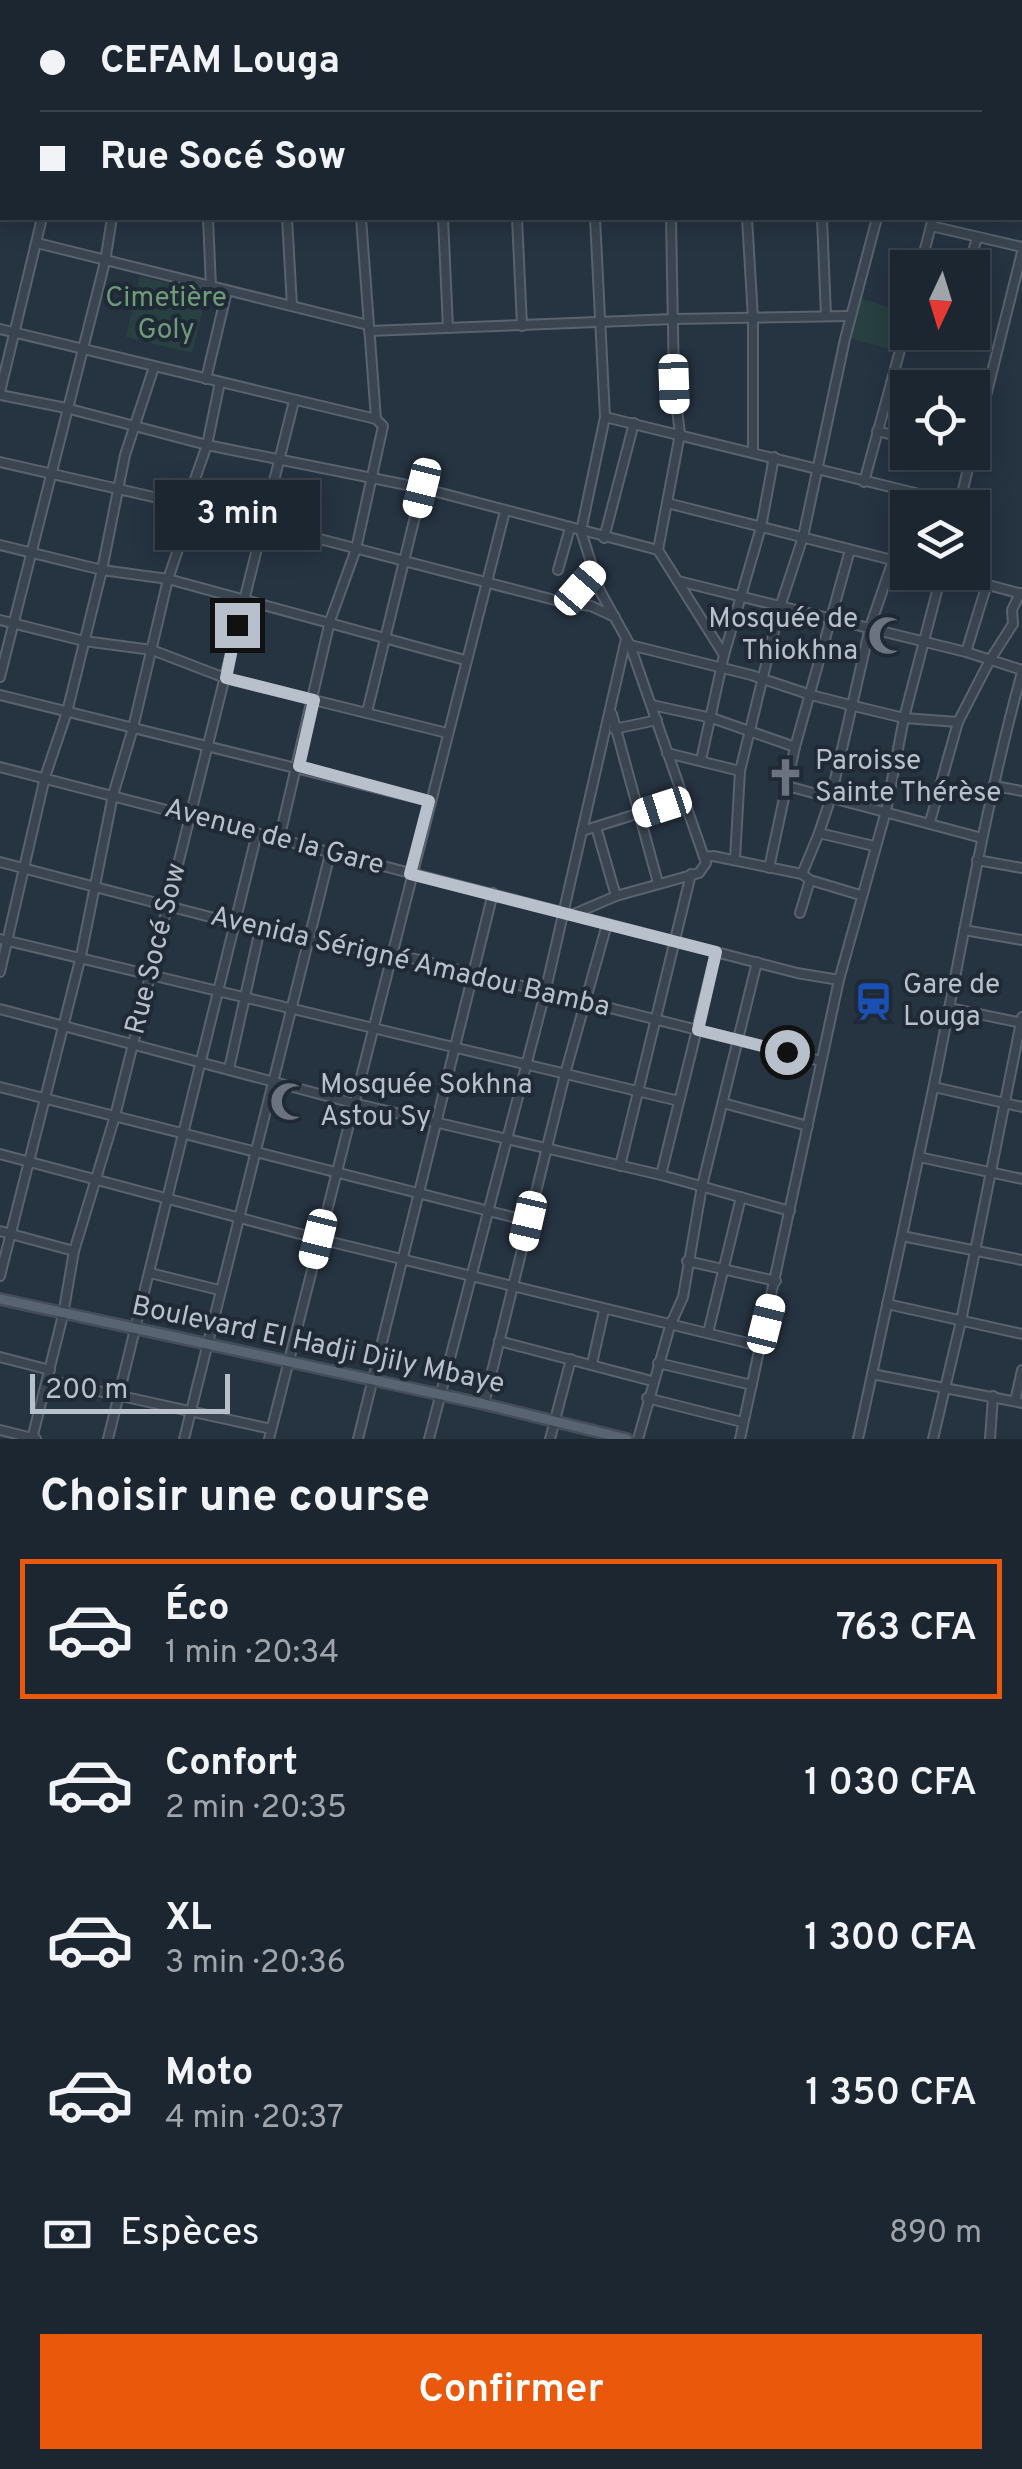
<!DOCTYPE html>
<html lang="fr">
<head>
<meta charset="utf-8">
<style>
	:root { --surface:#1c2631; --page:#252e39; --text:#f1f3f6; --muted:#a0a5ab; --line:#3a434d; --accent:#ea580c }
	body { margin:0; font-family:Overpass,sans-serif; background:var(--page); color:var(--text); height:100vh; display:flex; flex-direction:column; font-size:38px; white-space:nowrap }
	* { box-sizing:border-box; margin:0 }
	p { font-size:32px; color:var(--muted) }
	.icon { flex:none; width:55px; height:55px; fill:none; stroke:currentColor; stroke-width:2; stroke-linecap:round; stroke-linejoin:round }
	.map { position:relative; height:1439px; overflow:hidden }
	.drawer { display:flex; flex-direction:column; background:var(--surface); flex:1 }
	.drawer>* { flex:none }
	.banner { position:absolute; left:0px; top:0px; width:1022px; height:220px; box-shadow:0 5px 25px #0003,0 0 0 2px var(--line); display:grid; align-content:center; height:220px; padding:0 40px; background:var(--surface) }
	.needle { width:65px; rotate:184deg }
	.tools { position:absolute; left:890px; top:250px; display:grid; gap:20px }
	.tools a { display:grid; place-items:center; width:100px; height:100px; border-radius:0px; background:var(--surface); box-shadow:0 5px 25px #0003,0 0 0 2px var(--line); font-size:50px }
	.scale { position:absolute; left:30px; bottom:25px; width:200px; box-sizing:border-box; padding-left:10px; border:5px solid #b7c0cb; border-top:0; font-size:28px; line-height:35px; white-space:nowrap; color:#b7c0cb; -webkit-text-stroke:8px #1f2a36; paint-order:stroke }
	.end { position:absolute; width:45px; height:45px; margin:-22px; border:12px solid #b7c0cb; background:#111; box-shadow:0 0 0 5px #111 }
	.from { border-radius:50% }
	.bubble { position:absolute; height:70px; border-radius:0px; background:var(--surface); box-shadow:0 5px 25px #0003,0 0 0 2px var(--line); font-size:32px; font-weight:600; line-height:70px; text-align:center }
	.car { position:absolute; width:30px; height:60px; margin:-30px -15px; border-radius:12px; box-shadow:0 0 8px 2px #0007; background:linear-gradient(#fff 24%,#345 0 40%,#fff 0 76%,#345 0 86%,#fff 0) }
	.banner b { display:flex; align-items:center; gap:35px; height:95px; font-size:38px }
	.banner b+b { border-top:2px solid var(--line) }
	.banner i { width:25px; height:25px; background:var(--text) }
	ul { padding:0; list-style:none }
	li { display:flex; align-items:center; gap:30px; height:140px; margin:0 20px 15px; padding:0 20px; border:5px solid transparent; border-radius:0px }
	li div { flex:1 }
	li b { display:block; font-size:38px }
	li em { font-style:normal; font-weight:600 }
	li.selected { border-color:var(--accent) }
	li>.icon { width:90px; height:90px; stroke-width:1.5 }
	h2 { padding:0 40px; font-size:45px; line-height:120px }
	.pay { display:flex; align-items:center; gap:25px; height:110px; padding:0 40px; font-size:38px }
	.pay p { margin-inline-start:auto }
	.primary-button { display:flex; gap:20px; margin-top:auto; padding:20px 40px }
	.primary-button a { flex:1; height:115px; border-radius:0px; background:var(--accent); color:#fff; font-size:40px; font-weight:600; line-height:115px; text-align:center }
	.map>svg:first-child { display:block }
	.green { fill:#284042 }
	.lines { fill:none; stroke-linecap:round; stroke-linejoin:round }
	.minor-casing { stroke:#58636e; stroke-width:12 }
	.major-casing { stroke:#444e5a; stroke-width:14 }
	.minor { stroke:#3a4551; stroke-width:8 }
	.major { stroke:#586471; stroke-width:9 }
	.route { stroke:#b7c0cb; stroke-width:12 }
	.labels { text-anchor:middle; dominant-baseline:central; stroke-width:8; stroke-linejoin:round; paint-order:stroke }
	.park-label { font-size:28px; fill:#6e9c77; stroke:#1f2a36 }
	.poi-label { font-size:28px; fill:#b7c0cb; stroke:#1f2a36; text-anchor:start }
	.street-label { font-size:28px; fill:#b7c0cb; stroke:#1f2a36 }
</style>
</head>
<body>
<div class="map">
<svg width="1022" height="1439" viewBox="0 0 1022 1439">
	<rect width="100%" height="100%" fill="#263341"/>
	<g class="green">
		<polygon points="0,0 192,0 192,2 2,2 2,156"/>
		<polygon points="140,276 207,293 192,353 126,337"/>
		<polygon points="858,297 902,312 893,350 849,338"/>
	</g>
	<g class="lines">
		<defs>
			<g id="minor">
				<polyline points="202,0 202,2"/>
				<polyline points="276,0 276,2"/>
				<polyline points="353,0 353,2"/>
				<polyline points="433,0 433,2"/>
				<polyline points="508,0 508,2"/>
				<polyline points="587,0 587,2"/>
				<polyline points="663,0 663,2"/>
				<polyline points="734,0 734,2"/>
				<polyline points="808,0 809,2"/>
				<polyline points="885,0 886,2"/>
				<polyline points="962,0 962,2"/>
				<polyline points="1020,19 1022,19"/>
				<polyline points="1020,162 1022,162"/>
				<polyline points="208,218 211,287"/>
				<polyline points="287,218 292,306"/>
				<polyline points="361,218 376,419"/>
				<polyline points="443,218 448,328"/>
				<polyline points="517,218 522,326"/>
				<polyline points="595,218 605,417 581,531 600,591 630,645 704,857"/>
				<polyline points="671,218 674,384 680,434 658,550 724,655"/>
				<polyline points="747,218 753,318 753,451"/>
				<polyline points="822,218 826,316"/>
				<polyline points="931,226 1022,247"/>
				<polyline points="37,243 368,325"/>
				<polyline points="920,268 933,218"/>
				<polyline points="968,268 977,238"/>
				<polyline points="0,329 376,419 383,426 356,549 330,621 279,840"/>
				<polyline points="369,331 674,319 850,316"/>
				<polyline points="206,379 227,291"/>
				<polyline points="891,383 911,388"/>
				<polyline points="0,392 42,218"/>
				<polyline points="0,395 66,408 207,445 422,488 658,550"/>
				<polyline points="605,417 960,504"/>
				<polyline points="877,431 908,439"/>
				<polyline points="972,452 1022,252"/>
				<polyline points="0,462 193,506 566,603 591,606 615,617"/>
				<polyline points="864,482 908,321"/>
				<polyline points="667,503 908,564"/>
				<polyline points="959,506 972,452"/>
				<polyline points="604,538 634,423"/>
				<polyline points="0,545 102,570 168,579 465,660"/>
				<polyline points="558,570 570,528"/>
				<polyline points="940,572 1022,594"/>
				<polyline points="678,581 966,652 1022,670"/>
				<polyline points="566,603 593,572"/>
				<polyline points="0,620 84,641 152,650 225,678 447,733"/>
				<polyline points="630,645 751,675 811,695 854,706 904,718 958,722"/>
				<polyline points="966,652 987,584"/>
				<polyline points="0,677 105,262 112,218"/>
				<polyline points="0,695 429,801"/>
				<polyline points="652,705 712,718 795,747"/>
				<polyline points="367,712 422,488"/>
				<polyline points="612,714 658,883"/>
				<polyline points="614,729 657,720"/>
				<polyline points="667,753 740,771"/>
				<polyline points="701,760 724,655 761,527 774,457"/>
				<polyline points="0,767 797,973 839,980"/>
				<polyline points="787,786 982,838"/>
				<polyline points="995,786 1022,791"/>
				<polyline points="930,822 958,722 990,660 1013,624 1012,610 1020,593"/>
				<polyline points="596,827 616,896"/>
				<polyline points="582,831 685,799"/>
				<polyline points="874,846 819,833 831,797 870,627 893,560 910,493"/>
				<polyline points="735,859 740,771 780,607 803,537 845,339 877,218"/>
				<polyline points="977,860 1022,868"/>
				<polyline points="0,862 237,924 309,941 391,953 821,1061"/>
				<polyline points="769,868 795,747 850,550"/>
				<polyline points="802,874 819,833"/>
				<polyline points="800,913 810,880"/>
				<polyline points="574,914 616,896 699,873 706,863 704,857 713,856 802,874 810,880 860,895"/>
				<polyline points="964,930 1022,940"/>
				<polyline points="0,939 679,1101"/>
				<polyline points="0,972 45,777 67,712 102,570 125,455 154,367"/>
				<polyline points="949,1008 1022,1023"/>
				<polyline points="0,1009 353,1103 661,1175 790,1211"/>
				<polyline points="229,1069 260,929"/>
				<polyline points="0,1087 528,1221"/>
				<polyline points="934,1087 1022,1107"/>
				<polyline points="723,1103 808,1126"/>
				<polyline points="0,1154 319,1239 760,1346"/>
				<polyline points="919,1157 1022,1179"/>
				<polyline points="620,1166 691,874"/>
				<polyline points="661,1175 716,952"/>
				<polyline points="0,1231 74,1251"/>
				<polyline points="902,1236 1022,1260"/>
				<polyline points="687,1261 776,1281"/>
				<polyline points="150,1273 219,1290"/>
				<polyline points="0,1276 81,956 113,795 133,728 168,579 193,506 195,479 207,445 220,382"/>
				<polyline points="887,1304 1022,1334"/>
				<polyline points="708,1333 741,1197"/>
				<polyline points="499,1341 652,1381"/>
				<polyline points="0,1357 50,1370"/>
				<polyline points="658,1363 752,1385"/>
				<polyline points="592,1364 604,1310"/>
				<polyline points="872,1374 1022,1403"/>
				<polyline points="48,1380 271,1429"/>
				<polyline points="647,1398 742,1422"/>
				<polyline points="1015,1401 1022,1370"/>
				<polyline points="484,1404 565,1074 607,924"/>
				<polyline points="0,1430 36,1439"/>
				<polyline points="32,1439 63,1315 74,1251 115,1116 294,401"/>
				<polyline points="108,1439 257,833"/>
				<polyline points="184,1439 330,854"/>
				<polyline points="269,1439 505,511"/>
				<polyline points="358,1439 493,893"/>
				<polyline points="429,1439 545,993 626,639"/>
				<polyline points="550,1439 571,1359"/>
				<polyline points="638,1439 670,1326 683,1297 702,1186 757,962"/>
				<polyline points="740,1439 839,980 886,811 904,718 942,572"/>
				<path d="M 858,1439 C 883,1322 909,1206 933,1089 C 962,949 984,809 1022,672"/>
				<polyline points="933,1439 961,1321 1022,1017"/>
				<polyline points="990,1439 993,1396"/>
			</g>
			<g id="major">
				<polyline points="1020,195 1022,196"/>
				<polyline points="0,200 2,200"/>
				<polyline points="0,1299 484,1404 627,1439"/>
			</g>
		</defs>
		<use href="#minor" class="minor-casing"/>
		<use href="#major" class="major-casing"/>
		<use href="#minor" class="minor"/>
		<use href="#major" class="major"/>
	</g>
	<g class="lines">
		<polyline class="route" points="237,625 226,678 314,700 299,766 429,801 410,874 716,952 698,1030 787,1052"/>
	</g>
	<defs>
		<symbol id="mosque-bare" viewBox="-9 -9 18 18"><path d="M3.5-4.9A6 6 0 1 0 3.5 4.9A5 5 0 1 1 3.5-4.9Z" fill="#6b7280" stroke="#1f2a36" stroke-width="2.5" paint-order="stroke"/></symbol>
		<symbol id="church-bare" viewBox="-9 -9 18 18"><path d="M-1.2-6h2.4v3.5h3.3v2.4h-3.3V6h-2.4V-.1h-3.3v-2.4h3.3Z" fill="#6b7280" stroke="#1f2a36" stroke-width="2.5" paint-order="stroke"/></symbol>
		<symbol id="station-bare" viewBox="-9 -9 18 18"><path d="M-3-6H3Q5-6 5-4V2Q5 4 3 4L4.5 6H3L1.5 4h-3L-3 6H-4.5L-3 4Q-5 4-5 2V-4Q-5-6-3-6ZM-3.5-4v3h7v-3ZM-3.5 1v1.5H-2V1ZM2 1v1.5H3.5V1Z" fill="#1a4fb4" stroke="#1f2a36" stroke-width="2.5" paint-order="stroke"/></symbol>
	</defs>
	<g fill-rule="evenodd">
		<use href="#mosque-bare" x="860" y="608" width="55" height="55"/>
		<use href="#church-bare" x="758" y="750" width="55" height="55"/>
		<use href="#station-bare" x="846" y="974" width="55" height="55"/>
		<use href="#mosque-bare" x="262" y="1074" width="55" height="55"/>
	</g>
	<g class="labels">
		<g class="park-label">
			<text x="166" y="299">Cimetière<tspan x="166" dy="32">Goly</tspan></text>
		</g>
		<g class="poi-label">
			<text x="858" y="620" text-anchor="end">Mosquée de<tspan x="858" dy="32">Thiokhna</tspan></text>
			<text x="815" y="762">Paroisse<tspan x="815" dy="32">Sainte Thérèse</tspan></text>
			<text x="903" y="986">Gare de<tspan x="903" dy="32">Louga</tspan></text>
			<text x="320" y="1086">Mosquée Sokhna<tspan x="320" dy="32">Astou Sy</tspan></text>
		</g>
		<g class="street-label">
			<text transform="translate(274 838) rotate(15)">Avenue de la Gare</text>
			<text transform="translate(157 949) rotate(-76)">Rue Socé Sow</text>
			<text transform="translate(410 963) rotate(13)">Avenida Sérigné Amadou Bamba</text>
			<text transform="translate(318 1346) rotate(12)">Boulevard El Hadji Djily Mbaye</text>
		</g>
	</g>
</svg>
<div class="tools">
<a><svg class="needle" viewBox="-14 -14 28 28"><path d="M0-13l5 13h-10z" fill="#e53935"/><path d="M0 13l5-13h-10z" fill="#a0a5ab"/></svg></a>
<a><svg class="icon" aria-label="locate" viewBox="0 0 24 24"><circle cx="12" cy="12" r="6"/><path d="M12 2v4M12 18v4M2 12h4M18 12h4"/></svg></a>
<a><svg class="icon" aria-label="layers" viewBox="0 0 24 24"><path d="M12 4l9 5-9 5-9-5zM3 14l9 5 9-5"/></svg></a>
</div>
<div class="scale">200 m</div>
<i class="end from" style="left:787px;top:1052px"></i>
<i class="end" style="left:237px;top:625px"></i>
<div class="bubble" style="left:155px;top:480px;width:165px">3 min</div>
<i class="car" style="left:674px;top:384px;rotate:178deg"></i>
<i class="car" style="left:422px;top:488px;rotate:194deg"></i>
<i class="car" style="left:580px;top:588px;rotate:41deg"></i>
<i class="car" style="left:662px;top:807px;rotate:252deg"></i>
<i class="car" style="left:528px;top:1221px;rotate:193deg"></i>
<i class="car" style="left:318px;top:1239px;rotate:194deg"></i>
<i class="car" style="left:766px;top:1324px;rotate:14deg"></i>
<div class="banner">
<b><i class="from"></i>CEFAM Louga</b>
<b><i></i>Rue Socé Sow</b>
</div>
</div>
<section class="drawer">
<h2>Choisir une course</h2>
<ul>
<li class="selected"><svg class="icon" aria-label="car" viewBox="0 0 24 24"><path d="M5 17H2v-5l4-1 3-4h7l3 4 3 1v5h-3M9 17h6M6 11h13"/><circle cx="7" cy="17" r="2"/><circle cx="17" cy="17" r="2"/></svg><div><b>Éco</b><p>1 min · 20:34</p></div><em>763 CFA</em></li>
<li><svg class="icon" aria-label="car" viewBox="0 0 24 24"><path d="M5 17H2v-5l4-1 3-4h7l3 4 3 1v5h-3M9 17h6M6 11h13"/><circle cx="7" cy="17" r="2"/><circle cx="17" cy="17" r="2"/></svg><div><b>Confort</b><p>2 min · 20:35</p></div><em>1 030 CFA</em></li>
<li><svg class="icon" aria-label="car" viewBox="0 0 24 24"><path d="M5 17H2v-5l4-1 3-4h7l3 4 3 1v5h-3M9 17h6M6 11h13"/><circle cx="7" cy="17" r="2"/><circle cx="17" cy="17" r="2"/></svg><div><b>XL</b><p>3 min · 20:36</p></div><em>1 300 CFA</em></li>
<li><svg class="icon" aria-label="car" viewBox="0 0 24 24"><path d="M5 17H2v-5l4-1 3-4h7l3 4 3 1v5h-3M9 17h6M6 11h13"/><circle cx="7" cy="17" r="2"/><circle cx="17" cy="17" r="2"/></svg><div><b>Moto</b><p>4 min · 20:37</p></div><em>1 350 CFA</em></li>
</ul>
<div class="pay"><svg class="icon" aria-label="cash" viewBox="0 0 24 24"><path d="M3 7h18v10H3z"/><circle cx="12" cy="12" r="2"/></svg>Espèces<p>890 m</p></div>
<div class="primary-button"><a>Confirmer</a></div>
</section>
</body>
</html>
